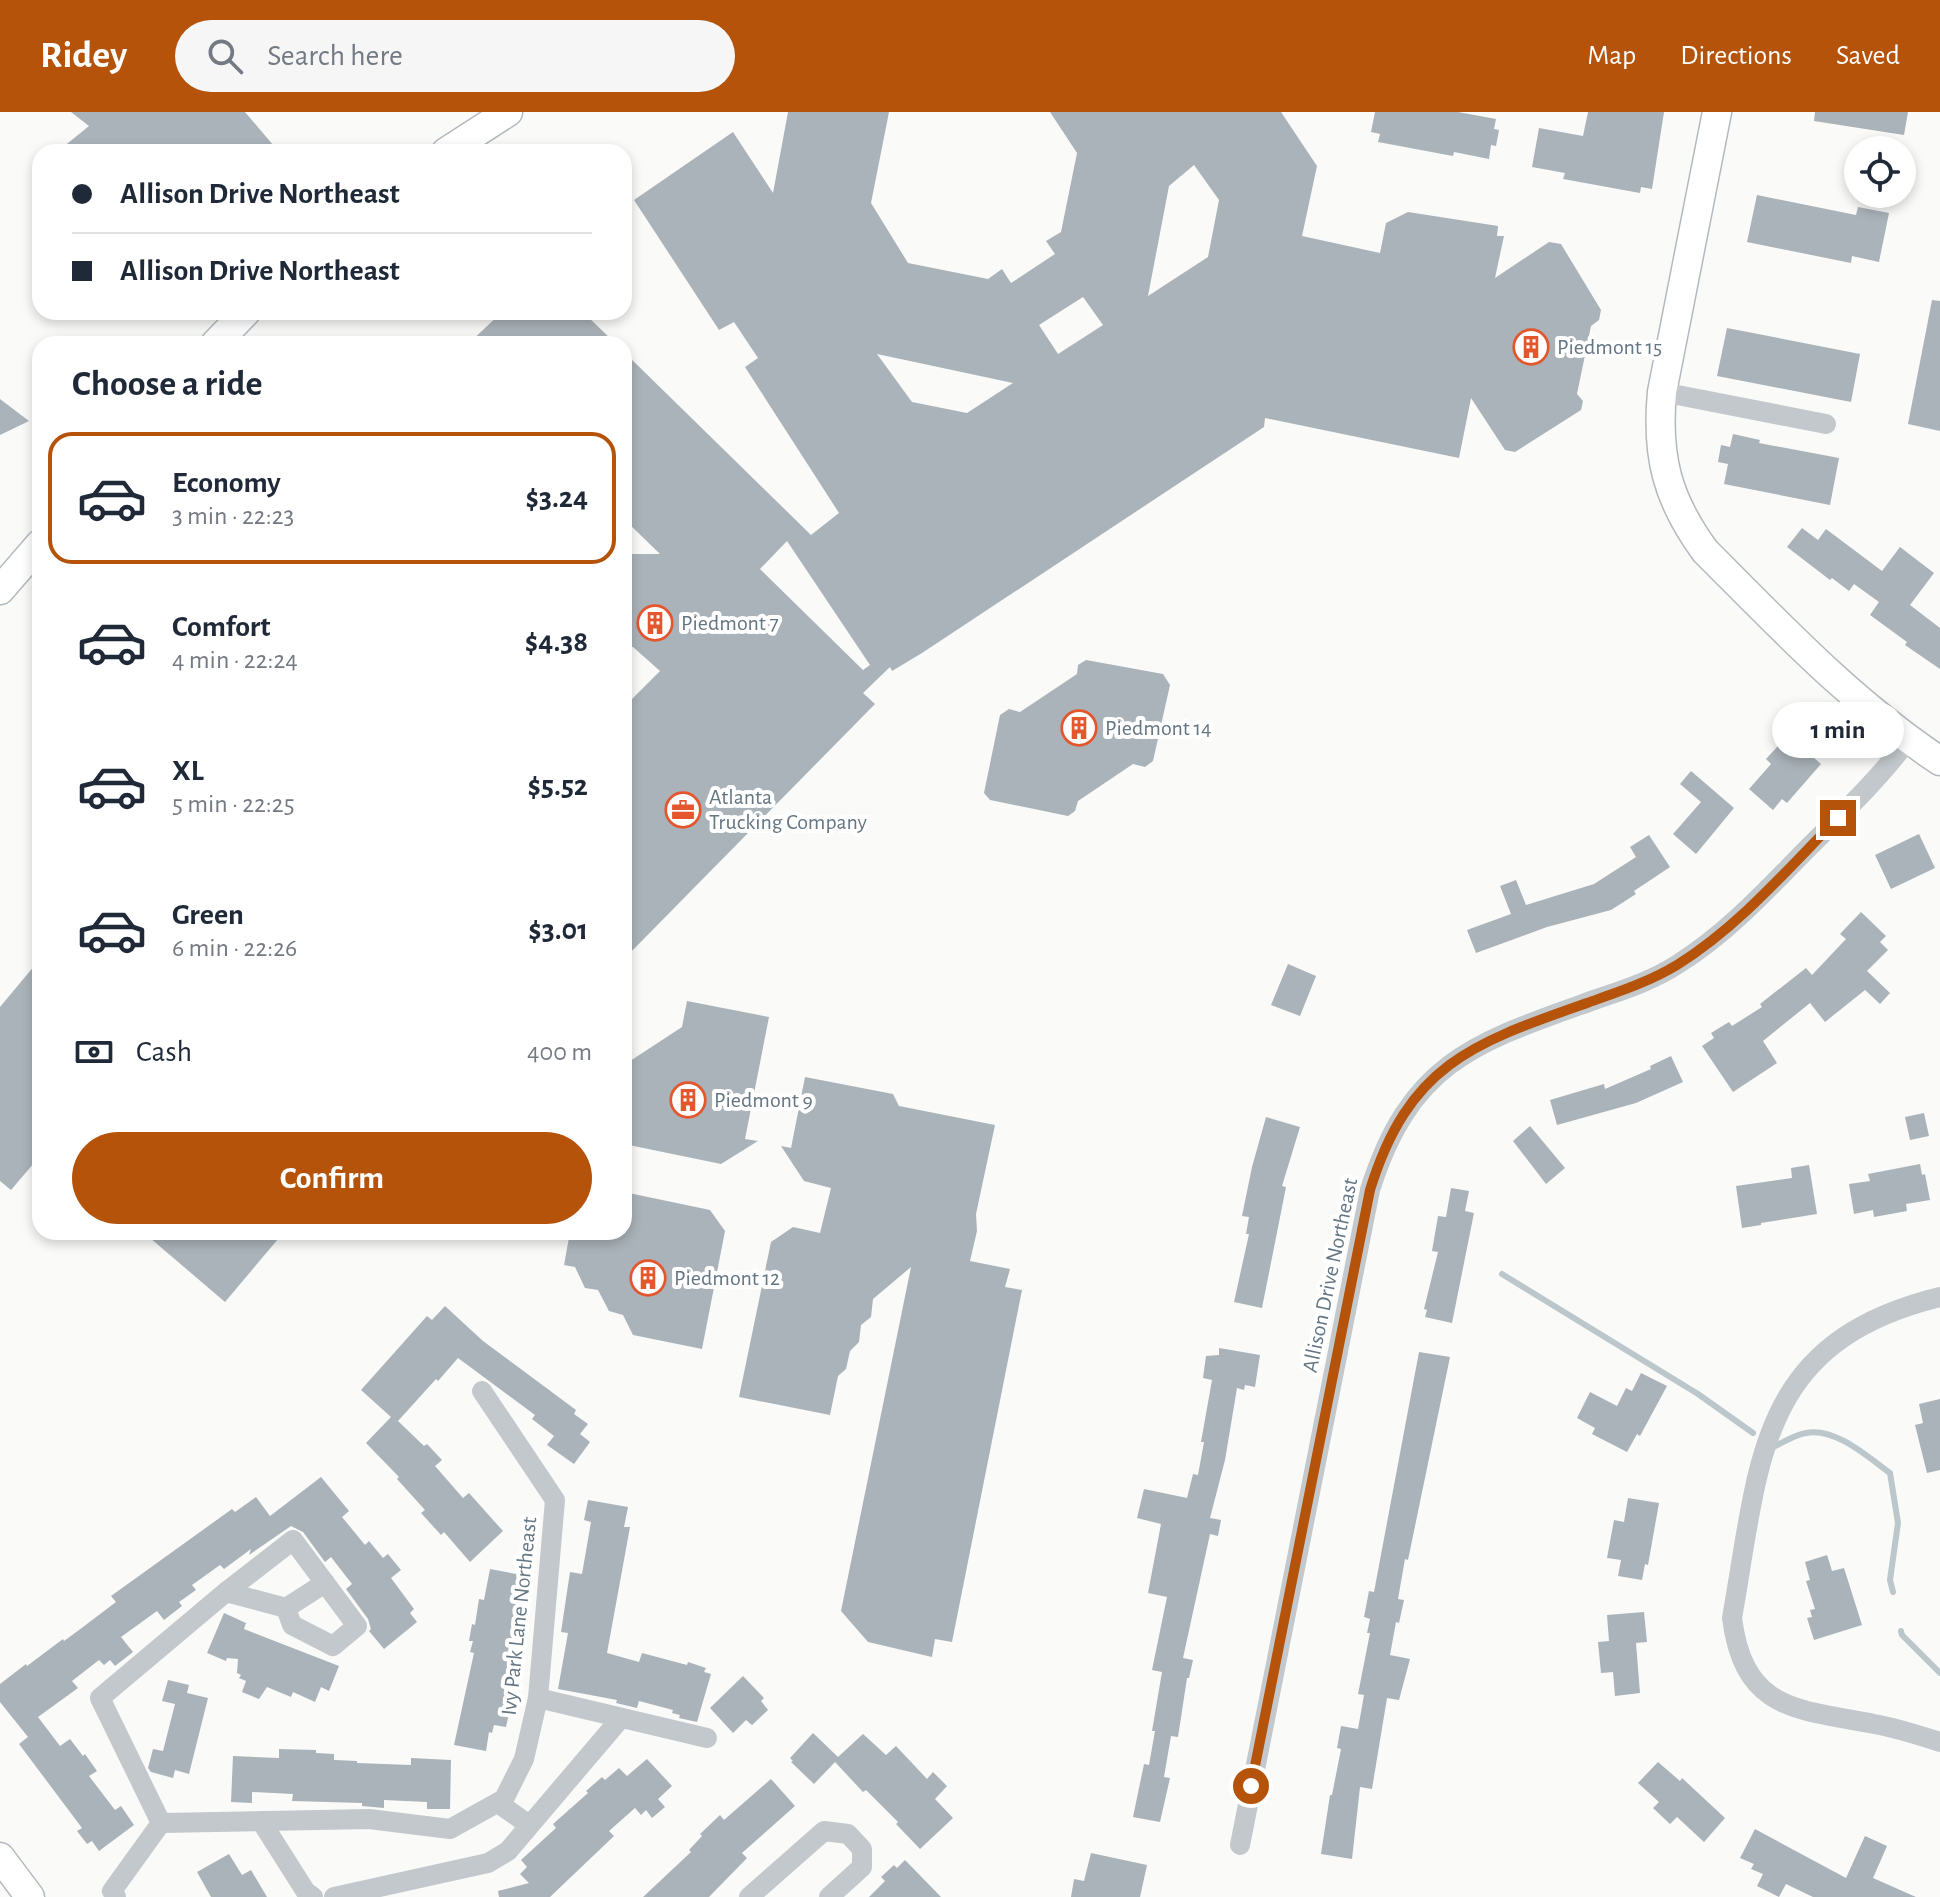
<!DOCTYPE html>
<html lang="en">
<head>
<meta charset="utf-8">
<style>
	:root { --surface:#fff; --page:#f6f6f7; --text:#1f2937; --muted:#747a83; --line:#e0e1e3; --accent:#b45309 }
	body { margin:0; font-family:"Alegreya Sans",sans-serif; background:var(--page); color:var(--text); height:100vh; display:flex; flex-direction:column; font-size:30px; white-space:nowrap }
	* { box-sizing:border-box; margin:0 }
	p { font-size:26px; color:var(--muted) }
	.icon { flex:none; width:44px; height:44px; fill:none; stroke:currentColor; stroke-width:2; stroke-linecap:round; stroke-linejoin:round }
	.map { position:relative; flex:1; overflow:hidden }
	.details { position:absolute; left:32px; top:224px; width:600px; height:904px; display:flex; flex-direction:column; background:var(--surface); border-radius:24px; box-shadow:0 4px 12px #0003 }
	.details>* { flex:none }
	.top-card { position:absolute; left:32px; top:32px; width:600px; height:176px; border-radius:24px; box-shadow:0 4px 12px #0003; display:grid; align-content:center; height:176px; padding:0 40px; background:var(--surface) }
	.buttons { position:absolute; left:1844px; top:24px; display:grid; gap:16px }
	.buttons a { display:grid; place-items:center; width:72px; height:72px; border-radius:50%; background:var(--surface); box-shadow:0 4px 12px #0003; font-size:40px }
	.end { position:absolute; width:36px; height:36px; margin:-18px; border:10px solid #b45309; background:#fff; box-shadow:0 0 0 4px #fff }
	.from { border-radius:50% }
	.bubble { position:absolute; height:56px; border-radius:28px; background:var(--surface); box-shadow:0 4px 12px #0003; font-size:26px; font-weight:600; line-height:56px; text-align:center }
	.top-card b { display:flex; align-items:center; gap:28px; height:76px; font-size:30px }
	.top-card b+b { border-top:2px solid var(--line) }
	.top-card i { width:20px; height:20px; background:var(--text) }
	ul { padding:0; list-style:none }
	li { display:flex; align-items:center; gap:24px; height:132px; margin:0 16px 12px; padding:0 24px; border:4px solid transparent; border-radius:24px }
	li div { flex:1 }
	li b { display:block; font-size:30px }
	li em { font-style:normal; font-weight:600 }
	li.current { border-color:var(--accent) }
	li>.icon { width:72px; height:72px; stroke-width:1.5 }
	h2 { padding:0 40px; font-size:36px; line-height:96px }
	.pay { display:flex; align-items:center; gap:20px; height:88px; padding:0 40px; font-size:30px }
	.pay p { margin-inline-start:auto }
	.primary-button { display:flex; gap:16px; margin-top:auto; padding:16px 40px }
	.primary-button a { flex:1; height:92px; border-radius:48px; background:var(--accent); color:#fff; font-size:32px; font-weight:600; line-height:92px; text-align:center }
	header { display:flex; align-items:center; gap:48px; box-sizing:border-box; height:112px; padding:0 40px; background:var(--accent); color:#fff }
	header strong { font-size:38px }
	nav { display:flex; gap:44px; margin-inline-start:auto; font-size:28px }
	.search { width:560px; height:72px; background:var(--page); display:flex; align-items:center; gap:20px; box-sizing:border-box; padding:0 28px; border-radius:44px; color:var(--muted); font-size:30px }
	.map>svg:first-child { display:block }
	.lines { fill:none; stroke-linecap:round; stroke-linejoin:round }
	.stream { stroke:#bbc7cb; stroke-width:6 }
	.building { fill:#aab3b9; fill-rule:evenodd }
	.secondary-casing { stroke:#b3babf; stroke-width:31 }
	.street { stroke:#c3c8cc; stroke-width:20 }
	.secondary { stroke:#fff; stroke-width:28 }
	.route { stroke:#b45309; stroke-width:10 }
	.labels { text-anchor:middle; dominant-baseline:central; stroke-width:8; stroke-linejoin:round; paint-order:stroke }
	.poi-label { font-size:22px; fill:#657683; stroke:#fff; text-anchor:start }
	.street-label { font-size:22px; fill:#657683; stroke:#fff }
</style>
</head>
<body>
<header>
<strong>Ridey</strong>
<div class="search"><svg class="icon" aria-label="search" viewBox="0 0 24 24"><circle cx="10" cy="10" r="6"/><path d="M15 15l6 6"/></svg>Search here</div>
<nav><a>Map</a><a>Directions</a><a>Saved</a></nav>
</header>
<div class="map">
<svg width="1940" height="1785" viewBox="0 0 1940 1785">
	<rect width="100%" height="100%" fill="#fafaf8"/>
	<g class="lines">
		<g class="stream">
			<polyline points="1502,1162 1698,1282 1753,1321"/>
			<path d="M 1771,1336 C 1782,1331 1794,1323 1806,1321 C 1835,1315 1868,1345 1890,1361 L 1898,1411 L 1890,1468 L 1893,1480"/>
			<polyline points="1901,1519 1902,1523 1940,1561"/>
		</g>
	</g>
	<g class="building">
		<polygon points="71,0 245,0 279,40 57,40 89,14"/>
		<path d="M 788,0 L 889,0 L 871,91 L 908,151 L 988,167 L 1002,157 L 1011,171 L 1055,142 L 1046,129 L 1061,120 L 1077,41 L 1050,0 L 1281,0 L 1317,54 L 1302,124 L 1380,141 L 1386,111 L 1408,100 L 1498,114 L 1497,124 L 1504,124 L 1495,166 L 1549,130 L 1561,132 L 1601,198 L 1599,208 L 1591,214 L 1577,282 L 1583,289 L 1581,298 L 1515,340 L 1505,338 L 1471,286 L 1459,346 L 1265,306 L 1264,315 L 922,541 L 892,559 L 890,555 L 863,581 L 875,592 L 624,847 L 624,595 L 660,559 L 633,535 L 624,535 L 624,442 L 660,442 L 624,407 L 624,240 L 811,423 L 839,401 L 745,255 L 758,246 L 734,210 L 719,218 L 634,88 L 733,20 L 773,81 ZM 1194,53 L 1219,88 L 1208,145 L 1148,184 L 1169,74 ZM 1083,185 L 1103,213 L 1058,242 L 1039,213 ZM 877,242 L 1013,271 L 967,301 L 912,290 ZM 787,429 L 870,553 L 863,558 L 760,457 Z"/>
		<polygon points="1375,0 1458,0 1496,7 1494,17 1499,18 1496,34 1491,33 1489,47 1454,40 1453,44 1378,30 1380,22 1371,20"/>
		<polygon points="1588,0 1664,0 1652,77 1641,75 1640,81 1563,67 1565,61 1532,55 1539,16 1583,24"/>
		<polygon points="1815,0 1908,0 1904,23 1814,9"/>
		<polygon points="1757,83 1856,103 1858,95 1889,101 1879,150 1852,144 1851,151 1747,130"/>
		<polygon points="1932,188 1940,189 1940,319 1908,312"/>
		<polygon points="502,200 583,200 616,232 468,232"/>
		<polygon points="1727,216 1860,242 1851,290 1717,264"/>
		<polygon points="0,287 29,309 0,323"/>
		<polygon points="1733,322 1760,328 1759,331 1839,346 1830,393 1724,372 1728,352 1718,350 1721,333 1730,335"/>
		<polygon points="1802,416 1818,428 1826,417 1882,459 1900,435 1934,461 1910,493 1940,516 1940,557 1905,533 1907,530 1870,503 1879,490 1854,472 1849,479 1832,466 1830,468 1787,435"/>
		<polygon points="1086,548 1163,562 1170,573 1153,649 1145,655 1133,652 1078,689 1075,699 1068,704 990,688 984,681 1000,603 1009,597 1020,600 1077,562 1078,553"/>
		<polygon points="1788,623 1821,652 1787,691 1782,687 1773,698 1749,677 1771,652 1766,647"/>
		<polygon points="1691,659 1734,696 1696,742 1673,722 1701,690 1680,672"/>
		<polygon points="1919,722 1935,756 1891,777 1875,743"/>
		<polygon points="1649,723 1670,755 1634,779 1636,782 1611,798 1547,815 1476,841 1467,818 1511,802 1500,774 1516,768 1526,793 1594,772 1636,745 1630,735"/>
		<polygon points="1861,800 1886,824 1880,830 1888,838 1867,859 1890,881 1880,892 1865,878 1825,910 1810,891 1763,929 1777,951 1733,980 1702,934 1714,926 1711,921 1729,910 1732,914 1762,895 1760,892 1806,856 1812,863 1846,827 1840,822"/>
		<polygon points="40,847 40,1044 11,1078 0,1069 0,895"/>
		<polygon points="1288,852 1316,864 1300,904 1271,893"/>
		<polygon points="687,889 769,905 745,1027 758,1029 721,1052 624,1032 624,953 682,915"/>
		<polygon points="1671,944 1683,970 1636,991 1557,1013 1550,988 1604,972 1605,977 1651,957 1650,954"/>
		<polygon points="805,965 893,982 899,994 995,1013 976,1102 977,1119 970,1149 1010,1157 1005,1175 1022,1178 952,1530 935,1527 932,1545 868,1530 841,1499 911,1155 873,1187 871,1205 861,1213 859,1230 850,1239 846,1257 838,1264 830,1303 739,1285 771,1130 793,1115 820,1121 831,1076 804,1069 781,1034 791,1036"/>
		<polygon points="1924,1001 1929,1024 1910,1028 1905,1005"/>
		<polygon points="1266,1005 1300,1015 1282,1074 1286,1075 1262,1196 1234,1190 1249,1122 1246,1122 1249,1105 1242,1104 1252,1055"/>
		<polygon points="1530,1014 1565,1056 1546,1072 1513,1029"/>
		<polygon points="1920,1052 1922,1063 1925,1062 1930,1088 1906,1092 1907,1099 1874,1105 1873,1098 1854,1102 1849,1072 1870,1069 1868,1062"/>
		<polygon points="1809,1053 1817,1102 1761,1111 1761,1113 1742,1116 1736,1074 1792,1066 1791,1056"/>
		<polygon points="1451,1076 1469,1079 1465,1099 1474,1101 1452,1211 1425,1205 1427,1198 1424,1197 1438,1140 1432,1139 1438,1104 1446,1105"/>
		<polygon points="624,1080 710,1098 725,1119 702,1237 633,1223 623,1203 609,1199 598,1178 585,1176 575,1155 564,1153 570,1120 624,1120"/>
		<polygon points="143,1120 284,1120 225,1190"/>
		<polygon points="445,1194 483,1229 576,1298 574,1302 588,1312 580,1322 590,1330 574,1352 547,1333 554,1324 532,1307 535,1303 458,1246 438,1269 436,1267 398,1309 424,1334 427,1332 442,1348 435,1354 463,1386 469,1381 503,1419 470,1450 444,1420 441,1423 421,1401 425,1398 397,1367 399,1365 366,1331 391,1305 361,1278 427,1204 432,1208"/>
		<polygon points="1219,1236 1260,1243 1255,1275 1245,1273 1244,1278 1237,1276 1225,1348 1210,1406 1221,1408 1218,1424 1210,1422 1183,1546 1193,1548 1189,1566 1187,1566 1178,1625 1171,1624 1164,1665 1170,1666 1160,1710 1133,1705 1144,1652 1149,1653 1155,1619 1152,1619 1162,1560 1152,1558 1167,1485 1148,1481 1161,1412 1137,1406 1144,1377 1187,1386 1193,1362 1198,1363 1204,1330 1201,1330 1212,1268 1203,1266 1206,1244 1219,1243"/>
		<polygon points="1419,1240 1450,1245 1408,1448 1405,1447 1398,1487 1404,1488 1399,1511 1396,1510 1390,1543 1410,1547 1399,1588 1387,1586 1372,1677 1360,1675 1352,1747 1321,1742 1330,1683 1332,1683 1341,1637 1337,1636 1341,1614 1358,1617 1364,1583 1358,1582 1370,1521 1367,1521 1370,1507 1364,1505 1369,1479 1374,1480"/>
		<polygon points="1641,1261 1667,1274 1640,1324 1637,1322 1627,1340 1592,1322 1595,1316 1577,1306 1590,1280 1617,1294 1626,1276 1632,1279"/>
		<polygon points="1940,1287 1940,1358 1927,1361 1915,1313 1923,1311 1919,1292"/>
		<polygon points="321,1365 349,1399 342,1405 365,1433 369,1429 383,1446 388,1442 401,1458 391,1466 414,1497 410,1501 417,1510 384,1537 369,1519 371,1517 368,1507 346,1477 352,1472 331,1445 325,1450 303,1420 291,1414 249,1443 251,1437 224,1457 220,1453 192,1473 196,1478 179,1490 182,1494 164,1508 157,1499 121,1525 133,1540 115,1554 110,1548 104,1553 99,1548 72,1569 78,1576 38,1605 60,1634 70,1627 83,1644 85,1642 97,1659 89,1664 115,1698 121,1694 134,1713 99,1739 92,1729 87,1732 77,1719 82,1716 19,1632 28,1625 0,1590 0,1572 26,1552 27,1554 63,1527 64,1529 79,1518 116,1490 111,1484 232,1397 235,1400 256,1385 270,1404"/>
		<polygon points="1628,1386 1659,1391 1648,1453 1645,1452 1642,1468 1618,1464 1621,1448 1607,1446 1614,1408 1624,1410"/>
		<polygon points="588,1388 628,1395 624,1415 630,1415 607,1541 639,1550 642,1541 687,1553 688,1550 706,1556 704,1560 711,1562 697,1610 679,1606 680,1603 672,1601 673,1598 639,1589 637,1596 616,1591 617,1588 558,1577 568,1521 561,1520 570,1460 582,1462 591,1410 584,1408"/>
		<polygon points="1827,1443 1832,1459 1844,1456 1862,1513 1814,1528 1807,1506 1812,1505 1810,1498 1815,1497 1806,1469 1810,1468 1805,1450"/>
		<polygon points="490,1457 532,1465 519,1531 512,1530 504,1572 515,1574 506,1615 494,1613 492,1621 489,1620 486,1639 454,1633 474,1541 470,1540 473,1529 469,1529 472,1512 475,1513 479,1487 484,1488"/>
		<polygon points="1644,1500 1647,1530 1636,1531 1640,1581 1615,1584 1613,1560 1601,1561 1598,1530 1609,1529 1607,1503"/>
		<polygon points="224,1501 246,1511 244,1517 339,1554 329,1579 321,1575 315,1590 293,1580 291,1585 267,1575 259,1587 242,1580 246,1569 239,1566 241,1563 237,1561 238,1547 227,1546 226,1549 207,1541"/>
		<polygon points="743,1564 764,1586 761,1589 768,1598 752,1613 746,1608 733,1621 710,1596"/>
		<polygon points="168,1568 189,1573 187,1581 208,1586 189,1662 175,1658 173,1666 151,1660 148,1656 153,1637 163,1639 175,1592 162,1589"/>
		<polygon points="813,1621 838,1645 863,1622 886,1643 896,1634 927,1667 933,1660 947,1674 935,1687 953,1706 920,1737 896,1712 898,1710 866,1678 863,1680 835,1650 814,1672 791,1650 793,1649 790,1646"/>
		<polygon points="279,1637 316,1638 316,1641 334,1642 334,1648 357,1649 357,1651 411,1653 411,1646 451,1648 450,1697 427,1697 427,1690 384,1688 384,1696 362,1694 362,1691 292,1689 293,1682 252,1680 252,1691 231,1690 233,1644 279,1646"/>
		<polygon points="647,1647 672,1674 658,1687 665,1695 652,1706 646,1698 641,1703 635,1696 609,1719 614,1724 550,1785 499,1785 498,1779 529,1771 520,1762 527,1755 521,1748 556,1716 553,1712 588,1681 586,1679 602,1665 605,1668 619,1656 627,1664"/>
		<polygon points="1658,1650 1680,1669 1682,1666 1725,1706 1704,1730 1677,1705 1670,1712 1653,1696 1659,1690 1638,1671"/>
		<polygon points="771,1667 795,1694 742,1741 747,1746 709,1785 643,1785 691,1740 689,1738 702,1724 700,1722 720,1703 724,1708"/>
		<polygon points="1755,1717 1846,1766 1865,1724 1887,1734 1873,1766 1916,1785 1813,1785 1786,1772 1779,1785 1757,1774 1763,1762 1751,1757 1754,1752 1740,1746"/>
		<polygon points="1091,1741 1147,1753 1140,1785 1071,1785 1074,1767 1084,1769"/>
		<polygon points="229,1742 242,1763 251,1758 267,1785 211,1785 197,1760"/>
		<polygon points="905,1748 941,1785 869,1785 885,1769 881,1765 894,1753 897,1756"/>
	</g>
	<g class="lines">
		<defs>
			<g id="secondary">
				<path d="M 1717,0 L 1662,280 C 1656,344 1667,387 1705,439 C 1780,514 1851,590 1940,649"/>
				<polyline points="446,40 508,0"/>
				<polyline points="215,232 246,200"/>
				<polyline points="0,478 40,432"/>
				<polyline points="0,1745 30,1785"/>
			</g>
		</defs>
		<use href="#secondary" class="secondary-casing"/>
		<g class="street">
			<polyline points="1662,280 1826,312"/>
			<path d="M 1940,1185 C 1757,1230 1760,1349 1732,1506 C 1744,1600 1798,1597 1874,1612 C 1897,1616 1918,1623 1940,1630"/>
			<polyline points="286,1496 325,1471"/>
			<polyline points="538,1586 707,1626"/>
			<polyline points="498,1691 529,1713"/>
			<polyline points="261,1709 306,1780 313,1785"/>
			<polyline points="161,1711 369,1707 450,1717 504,1687 524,1647 538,1586 555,1388 482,1279"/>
			<path d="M 1240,1733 L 1370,1078 C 1411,948 1477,930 1594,888 C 1623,878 1652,869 1678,852 C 1726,822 1765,780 1805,739 C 1841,703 1878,668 1908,628"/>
			<polyline points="116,1785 112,1779 161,1711 100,1586 226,1480 293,1428 357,1514 333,1534 292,1513 286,1496 226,1480"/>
			<polyline points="334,1785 488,1751 508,1739 621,1606"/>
			<polyline points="749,1785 824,1719 848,1722 862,1737 862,1755 829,1785"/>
		</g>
		<use href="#secondary" class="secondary"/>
	</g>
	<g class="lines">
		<path class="route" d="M 1251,1674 L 1370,1078 C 1409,952 1473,931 1587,891 C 1618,880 1649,870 1677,853 C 1738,815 1787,758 1838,706"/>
	</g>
	<defs>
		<symbol id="building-ring" viewBox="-11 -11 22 22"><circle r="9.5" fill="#fff" stroke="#e4572e" stroke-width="1.5"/><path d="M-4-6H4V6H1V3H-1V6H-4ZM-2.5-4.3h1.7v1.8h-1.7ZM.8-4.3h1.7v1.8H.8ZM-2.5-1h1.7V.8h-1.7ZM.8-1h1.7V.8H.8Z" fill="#e4572e"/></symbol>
		<symbol id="office-ring" viewBox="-11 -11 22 22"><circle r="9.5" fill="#fff" stroke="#e4572e" stroke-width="1.5"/><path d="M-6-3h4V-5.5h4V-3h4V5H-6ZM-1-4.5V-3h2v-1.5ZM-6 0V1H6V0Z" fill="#e4572e"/></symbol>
	</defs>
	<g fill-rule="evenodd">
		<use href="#building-ring" x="1511" y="215" width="40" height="40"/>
		<use href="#building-ring" x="635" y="491" width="40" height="40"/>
		<use href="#building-ring" x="1059" y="596" width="40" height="40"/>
		<use href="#office-ring" x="663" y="678" width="40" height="40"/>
		<use href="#building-ring" x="668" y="968" width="40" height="40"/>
		<use href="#building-ring" x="628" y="1146" width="40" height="40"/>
	</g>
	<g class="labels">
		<g class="poi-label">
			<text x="1557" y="235">Piedmont 15</text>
			<text x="681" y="511">Piedmont 7</text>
			<text x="1105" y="616">Piedmont 14</text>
			<text x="709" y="685">Atlanta<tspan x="709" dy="25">Trucking Company</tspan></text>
			<text x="714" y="988">Piedmont 9</text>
			<text x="674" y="1166">Piedmont 12</text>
		</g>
		<g class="street-label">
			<text transform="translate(1330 1163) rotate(-78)">Allison Drive Northeast</text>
			<text transform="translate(519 1504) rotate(-84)">Ivy Park Lane Northeast</text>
		</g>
	</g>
</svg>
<div class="buttons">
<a><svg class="icon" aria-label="locate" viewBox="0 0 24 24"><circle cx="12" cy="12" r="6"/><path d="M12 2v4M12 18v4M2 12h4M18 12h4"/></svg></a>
</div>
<i class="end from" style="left:1251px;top:1674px"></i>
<i class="end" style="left:1838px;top:706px"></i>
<div class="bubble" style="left:1772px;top:590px;width:132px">1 min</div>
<div class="top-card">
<b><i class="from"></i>Allison Drive Northeast</b>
<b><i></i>Allison Drive Northeast</b>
</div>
<section class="details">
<h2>Choose a ride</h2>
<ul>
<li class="current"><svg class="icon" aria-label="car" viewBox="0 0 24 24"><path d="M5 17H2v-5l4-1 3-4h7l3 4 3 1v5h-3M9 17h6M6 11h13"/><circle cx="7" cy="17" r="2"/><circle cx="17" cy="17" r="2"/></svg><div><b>Economy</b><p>3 min · 22:23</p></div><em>$3.24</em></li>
<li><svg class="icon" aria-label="car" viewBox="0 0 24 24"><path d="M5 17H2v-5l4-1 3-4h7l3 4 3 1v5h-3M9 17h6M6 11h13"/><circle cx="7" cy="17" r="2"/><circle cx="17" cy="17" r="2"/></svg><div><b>Comfort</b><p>4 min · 22:24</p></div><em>$4.38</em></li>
<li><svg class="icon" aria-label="car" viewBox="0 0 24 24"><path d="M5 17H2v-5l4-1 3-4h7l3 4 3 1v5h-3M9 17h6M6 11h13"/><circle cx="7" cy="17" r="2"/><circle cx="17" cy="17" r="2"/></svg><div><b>XL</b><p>5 min · 22:25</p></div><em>$5.52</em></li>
<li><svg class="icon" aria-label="car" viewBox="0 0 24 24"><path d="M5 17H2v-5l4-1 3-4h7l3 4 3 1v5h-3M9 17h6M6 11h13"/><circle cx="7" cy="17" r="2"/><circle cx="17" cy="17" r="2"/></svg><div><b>Green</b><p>6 min · 22:26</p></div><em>$3.01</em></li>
</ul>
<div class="pay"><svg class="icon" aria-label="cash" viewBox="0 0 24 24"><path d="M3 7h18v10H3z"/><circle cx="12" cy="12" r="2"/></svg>Cash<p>400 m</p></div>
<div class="primary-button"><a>Confirm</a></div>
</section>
</div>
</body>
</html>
